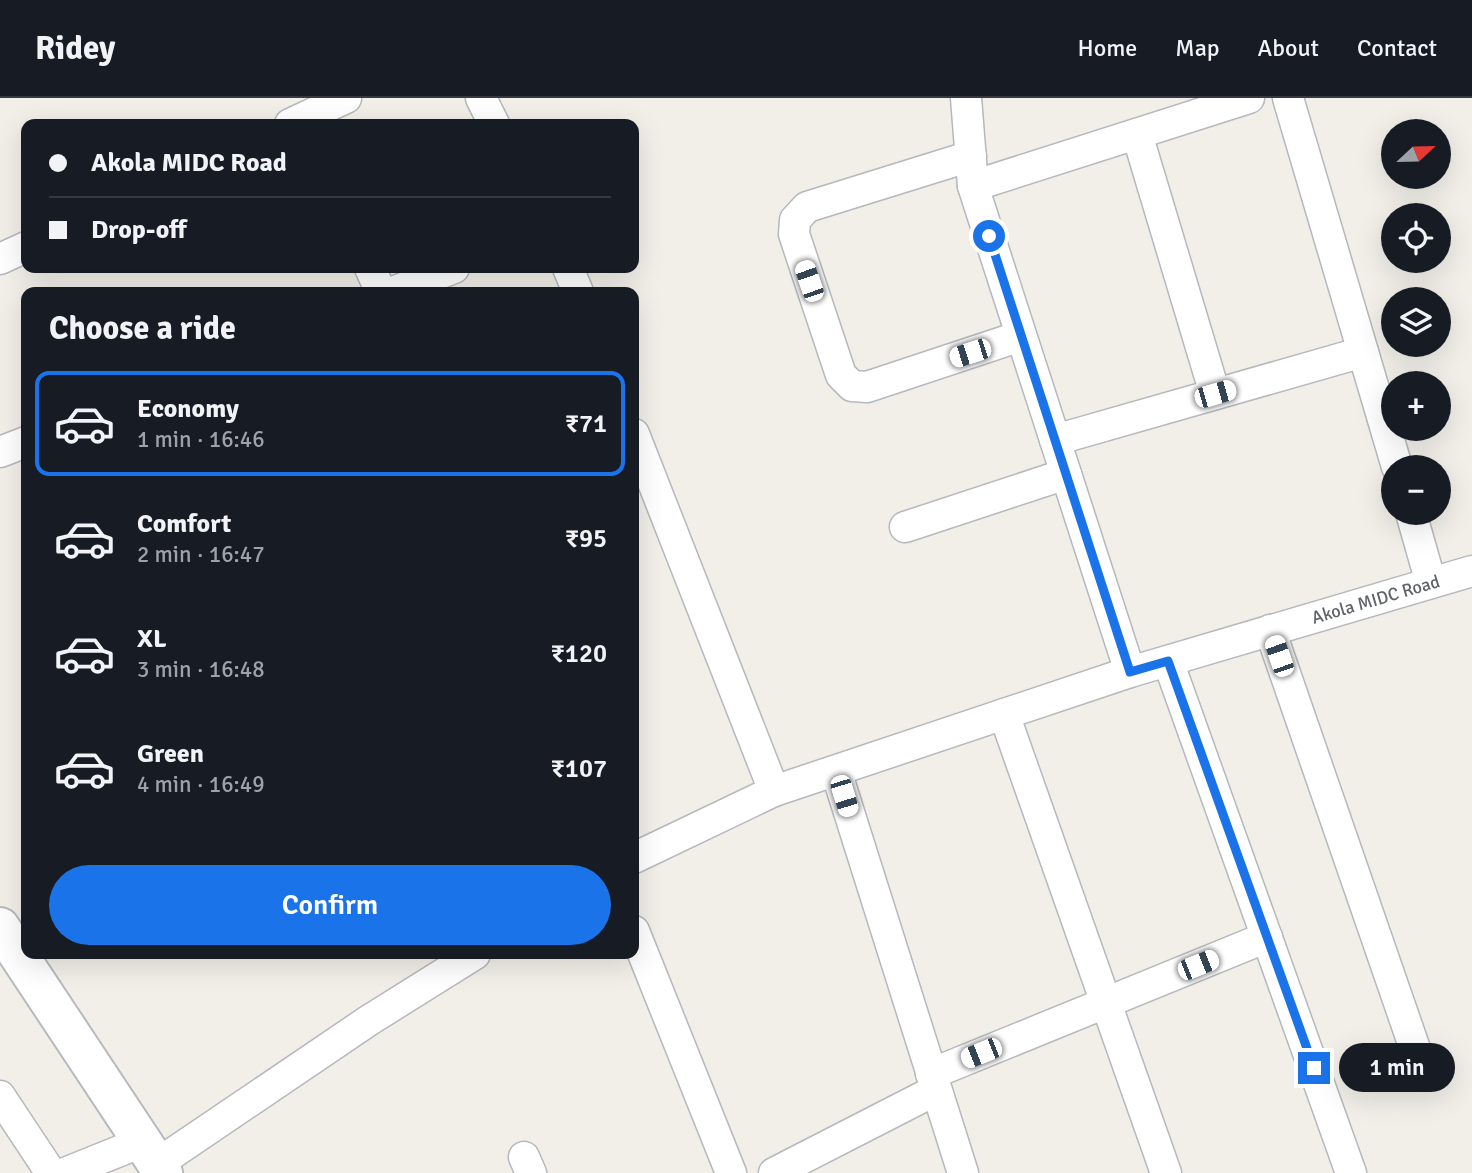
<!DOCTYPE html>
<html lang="en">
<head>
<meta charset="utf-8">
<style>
	:root { --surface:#171b24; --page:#242831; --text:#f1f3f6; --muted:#9ea1a6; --line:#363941; --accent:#1a73e8 }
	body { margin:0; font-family:Signika,sans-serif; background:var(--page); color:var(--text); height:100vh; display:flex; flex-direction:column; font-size:26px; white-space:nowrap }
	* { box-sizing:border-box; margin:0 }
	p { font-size:23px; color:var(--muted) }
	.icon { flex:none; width:38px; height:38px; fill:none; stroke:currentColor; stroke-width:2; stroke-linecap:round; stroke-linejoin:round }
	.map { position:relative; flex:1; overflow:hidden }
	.side { position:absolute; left:21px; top:189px; width:618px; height:672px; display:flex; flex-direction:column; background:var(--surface); border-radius:14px; box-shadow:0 7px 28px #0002 }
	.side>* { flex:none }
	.guide { position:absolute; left:21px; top:21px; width:618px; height:154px; border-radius:14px; box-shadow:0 7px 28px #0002; display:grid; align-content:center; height:154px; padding:0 28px; background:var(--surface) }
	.needle { width:46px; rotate:68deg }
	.fabs { position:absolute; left:1381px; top:21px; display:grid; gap:14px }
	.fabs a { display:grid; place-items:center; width:70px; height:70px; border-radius:50%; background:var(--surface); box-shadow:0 7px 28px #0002; font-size:35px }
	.end { position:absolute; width:32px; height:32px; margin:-16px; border:9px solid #1a73e8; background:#fff; box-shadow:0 0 0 4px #fff }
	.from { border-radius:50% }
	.bubble { position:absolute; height:49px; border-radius:24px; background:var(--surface); box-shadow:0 7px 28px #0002; font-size:23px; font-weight:600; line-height:49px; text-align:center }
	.car { position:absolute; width:21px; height:42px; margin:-21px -10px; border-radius:9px; box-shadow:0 0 5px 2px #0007; background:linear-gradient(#fff 24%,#345 0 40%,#fff 0 76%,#345 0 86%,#fff 0) }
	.guide b { display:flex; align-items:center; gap:24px; height:66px; font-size:26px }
	.guide b+b { border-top:2px solid var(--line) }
	.guide i { width:18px; height:18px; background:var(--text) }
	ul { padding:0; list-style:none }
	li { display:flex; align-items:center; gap:21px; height:105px; margin:0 14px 10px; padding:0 14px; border:4px solid transparent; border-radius:14px }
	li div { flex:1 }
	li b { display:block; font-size:26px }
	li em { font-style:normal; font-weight:600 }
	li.current { border-color:var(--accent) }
	li>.icon { width:63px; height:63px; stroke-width:1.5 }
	h2 { padding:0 28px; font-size:32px; line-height:84px }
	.primary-button { display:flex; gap:14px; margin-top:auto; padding:14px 28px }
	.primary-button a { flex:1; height:80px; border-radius:42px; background:var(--accent); color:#fff; font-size:28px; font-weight:600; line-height:80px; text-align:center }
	header { display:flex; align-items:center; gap:42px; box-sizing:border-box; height:98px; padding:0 35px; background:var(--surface); border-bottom:2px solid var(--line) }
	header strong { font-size:33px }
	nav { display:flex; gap:38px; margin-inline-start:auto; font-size:24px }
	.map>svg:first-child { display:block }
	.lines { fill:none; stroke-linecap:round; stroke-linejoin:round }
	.street-casing { stroke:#b5b8bc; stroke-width:33 }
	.secondary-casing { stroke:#b6babf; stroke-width:42 }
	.street { stroke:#fff; stroke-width:30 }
	.secondary { stroke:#fff; stroke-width:38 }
	.route { stroke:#1a73e8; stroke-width:9 }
	.labels { text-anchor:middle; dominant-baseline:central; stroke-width:7; stroke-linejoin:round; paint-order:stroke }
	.street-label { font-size:18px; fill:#5f6368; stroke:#fff }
</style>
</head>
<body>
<header>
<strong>Ridey</strong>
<nav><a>Home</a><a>Map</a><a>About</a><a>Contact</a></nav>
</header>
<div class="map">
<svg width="1472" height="1075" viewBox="0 0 1472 1075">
	<rect width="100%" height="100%" fill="#f1efe8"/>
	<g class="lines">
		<defs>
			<g id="street">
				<polyline points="481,0 494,26"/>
				<polyline points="966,0 973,88 1130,574"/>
				<polyline points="1288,0 1397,369"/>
				<polyline points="290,26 346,0"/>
				<polyline points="1137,36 1215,296"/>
				<polyline points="971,58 807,109 795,122 794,136 841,277 852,288 867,289 1021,238"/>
				<polyline points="973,88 1249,0"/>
				<polyline points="0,161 26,149"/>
				<polyline points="370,170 381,194"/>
				<polyline points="568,170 578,194"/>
				<polyline points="393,194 454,170"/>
				<path id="s1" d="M 634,336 L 774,693 L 1130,574 L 1472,473"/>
				<polyline points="1055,342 1363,254"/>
				<polyline points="0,354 26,344"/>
				<polyline points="1411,415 1431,485"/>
				<polyline points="905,429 1066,376"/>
				<polyline points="1270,532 1423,974"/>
				<polyline points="1168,563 1351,1075"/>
				<polyline points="1004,616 1166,1075"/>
				<polyline points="836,673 963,1075"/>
				<polyline points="634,760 774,693"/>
				<polyline points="634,833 731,1075"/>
				<polyline points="931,976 1267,839"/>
				<polyline points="0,998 51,1075"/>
				<polyline points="524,1059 531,1075"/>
				<polyline points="157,1066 368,923 475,856"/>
				<polyline points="65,1075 142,1044"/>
				<polyline points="774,1075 936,992"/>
			</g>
			<polyline id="secondary" points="0,829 163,1075"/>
		</defs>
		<use href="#street" class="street-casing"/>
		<use href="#secondary" class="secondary-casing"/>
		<use href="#street" class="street"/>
		<use href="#secondary" class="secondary"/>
	</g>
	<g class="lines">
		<polyline class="route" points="989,138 1130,574 1168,563 1314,970"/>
	</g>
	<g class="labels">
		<g class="street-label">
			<text stroke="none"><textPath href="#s1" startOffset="1015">Akola MIDC Road</textPath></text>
		</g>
	</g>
</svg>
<div class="fabs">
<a><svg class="needle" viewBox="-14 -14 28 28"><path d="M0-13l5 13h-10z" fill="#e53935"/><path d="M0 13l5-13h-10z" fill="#9ea1a6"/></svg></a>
<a><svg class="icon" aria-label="locate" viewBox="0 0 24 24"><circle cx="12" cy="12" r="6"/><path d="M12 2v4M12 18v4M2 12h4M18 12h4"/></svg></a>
<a><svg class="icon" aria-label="layers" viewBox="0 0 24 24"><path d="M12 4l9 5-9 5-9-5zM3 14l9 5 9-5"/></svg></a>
<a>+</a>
<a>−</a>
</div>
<i class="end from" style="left:989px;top:138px"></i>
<i class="end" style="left:1314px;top:970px"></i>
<div class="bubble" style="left:1339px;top:945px;width:116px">1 min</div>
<i class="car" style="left:809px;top:183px;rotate:341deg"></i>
<i class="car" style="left:970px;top:255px;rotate:252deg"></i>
<i class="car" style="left:1215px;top:296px;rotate:74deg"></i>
<i class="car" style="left:1279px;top:558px;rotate:341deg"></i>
<i class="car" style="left:844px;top:698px;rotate:163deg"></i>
<i class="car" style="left:1198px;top:867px;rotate:68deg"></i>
<i class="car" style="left:981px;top:955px;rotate:248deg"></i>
<div class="guide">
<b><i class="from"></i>Akola MIDC Road</b>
<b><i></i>Drop-off</b>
</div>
<section class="side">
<h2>Choose a ride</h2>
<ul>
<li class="current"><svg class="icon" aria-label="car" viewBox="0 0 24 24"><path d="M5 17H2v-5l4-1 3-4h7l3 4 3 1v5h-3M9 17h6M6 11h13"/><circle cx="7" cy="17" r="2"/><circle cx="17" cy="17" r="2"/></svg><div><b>Economy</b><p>1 min · 16:46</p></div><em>₹71</em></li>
<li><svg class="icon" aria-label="car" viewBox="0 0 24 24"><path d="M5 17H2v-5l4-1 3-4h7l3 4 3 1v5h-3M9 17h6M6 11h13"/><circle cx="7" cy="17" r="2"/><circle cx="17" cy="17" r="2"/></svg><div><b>Comfort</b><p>2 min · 16:47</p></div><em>₹95</em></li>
<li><svg class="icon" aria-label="car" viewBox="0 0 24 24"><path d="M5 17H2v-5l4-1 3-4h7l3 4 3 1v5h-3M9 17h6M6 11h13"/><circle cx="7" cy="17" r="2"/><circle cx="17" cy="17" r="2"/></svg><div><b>XL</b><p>3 min · 16:48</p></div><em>₹120</em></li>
<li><svg class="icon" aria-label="car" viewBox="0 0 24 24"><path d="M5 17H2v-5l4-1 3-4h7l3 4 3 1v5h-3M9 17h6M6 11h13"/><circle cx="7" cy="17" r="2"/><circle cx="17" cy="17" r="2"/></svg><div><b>Green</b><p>4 min · 16:49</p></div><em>₹107</em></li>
</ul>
<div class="primary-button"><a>Confirm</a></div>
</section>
</div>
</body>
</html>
